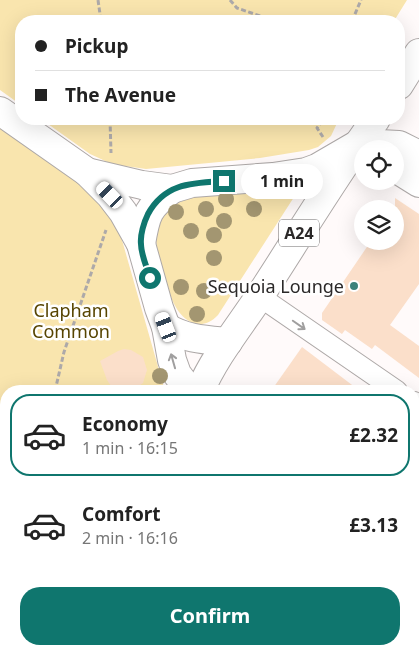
<!DOCTYPE html>
<html lang="en">
<head>
<meta charset="utf-8">
<style>
	:root { --surface:#fff; --page:#f2f2f2; --text:#222; --muted:#767676; --line:#e0e0e0; --accent:#0f766e }
	body { margin:0; font-family:"Noto Sans",sans-serif; background:var(--page); color:var(--text); height:100vh; display:flex; flex-direction:column; font-size:19px; white-space:nowrap }
	* { box-sizing:border-box; margin:0 }
	p { font-size:16px; color:var(--muted) }
	.icon { flex:none; width:28px; height:28px; fill:none; stroke:currentColor; stroke-width:2; stroke-linecap:round; stroke-linejoin:round }
	.map { position:relative; flex:1; overflow:hidden }
	.details { position:absolute; left:0px; top:385px; width:420px; height:270px; display:flex; flex-direction:column; background:var(--surface); border-radius:20px 20px 0 0; box-shadow:0 5px 20px #0002 }
	.details>* { flex:none }
	.hud { position:absolute; left:15px; top:15px; width:390px; height:110px; border-radius:20px; box-shadow:0 5px 20px #0002; display:grid; align-content:center; height:110px; padding:0 20px; background:var(--surface) }
	.fabs { position:absolute; left:354px; top:140px; display:grid; gap:10px }
	.fabs a { display:grid; place-items:center; width:50px; height:50px; border-radius:50%; background:var(--surface); box-shadow:0 5px 20px #0002; font-size:25px }
	.end { position:absolute; width:22px; height:22px; margin:-11px; border:6px solid #0f766e; background:#fff; box-shadow:0 0 0 2px #fff }
	.from { border-radius:50% }
	.bubble { position:absolute; height:35px; border-radius:18px; background:var(--surface); box-shadow:0 5px 20px #0002; font-size:16px; font-weight:700; line-height:35px; text-align:center }
	.car { position:absolute; width:15px; height:30px; margin:-15px -8px; border-radius:6px; box-shadow:0 0 4px 1px #0007; background:linear-gradient(#fff 24%,#345 0 40%,#fff 0 76%,#345 0 86%,#fff 0) }
	.hud b { display:flex; align-items:center; gap:18px; height:48px; font-size:19px }
	.hud b+b { border-top:1px solid var(--line) }
	.hud i { width:12px; height:12px; background:var(--text) }
	ul { padding:9px 0 0; list-style:none }
	li { display:flex; align-items:center; gap:15px; height:82px; margin:0 10px 8px; padding:0 10px; border:2px solid transparent; border-radius:20px }
	li div { flex:1 }
	li b { display:block; font-size:19px }
	li em { font-style:normal; font-weight:700 }
	li.on { border-color:var(--accent) }
	li>.icon { width:45px; height:45px; stroke-width:1.5 }
	.primary-button { display:flex; gap:10px; margin-top:auto; padding:10px 20px }
	.primary-button a { flex:1; height:58px; border-radius:20px; background:var(--accent); color:#fff; font-size:20px; font-weight:700; line-height:58px; text-align:center }
	.map>svg:first-child { display:block }
	.built { fill:#fcedeb }
	.green { fill:#f9e5ae }
	.building { fill:#fbdfca }
	.lines { fill:none; stroke-linecap:round; stroke-linejoin:round }
	.minor-tunnel { stroke:#d5d0d0; stroke-width:20; stroke-dasharray:20 10; stroke-linecap:butt }
	.minor-casing { stroke:#ada8a7; stroke-width:22 }
	.major-casing { stroke:#ada8a7; stroke-width:28 }
	.highway-casing { stroke:#ada8a7; stroke-width:30 }
	.path { stroke:#ada9a9; stroke-width:3; stroke-dasharray:5 2.5; stroke-linecap:butt }
	.minor { stroke:#fff; stroke-width:20 }
	.major { stroke:#fff; stroke-width:25 }
	.highway { stroke:#fff; stroke-width:28 }
	.tree { fill:#a39671 }
	.oneway { stroke:#a09f9f }
	.route { stroke:#0f766e; stroke-width:6 }
	.poi-dot { fill:#3b827b; stroke:#fff; stroke-width:2 }
	.labels { text-anchor:middle; dominant-baseline:central; stroke-width:5; stroke-linejoin:round; paint-order:stroke }
	.shield { fill:#fff; stroke:#6b6969; stroke-width:1 }
	.shield-label { font-size:16px; font-weight:bold; fill:#2b2929 }
	.poi-label { font-size:18px; fill:#2b2929; stroke:#fff; text-anchor:end }
	.park-label { font-size:18px; fill:#574401; stroke:#fff }
</style>
</head>
<body>
<div class="map">
<svg width="419" height="655" viewBox="0 0 419 655">
	<rect width="100%" height="100%" fill="#fffafa"/>
	<polygon class="built" points="148,649 162,649 177,655 146,655"/>
	<g class="green">
		<polygon points="0,0 407,0 394,21 21,21 21,105 0,90"/>
		<polygon points="41,119 339,119 331,136 318,147 309,150 260,158 146,169 111,164 101,159 90,154"/>
		<polygon points="0,126 94,192 118,226 165,391 6,391 6,519 0,520"/>
		<path d="M 298,185 L 296,194 L 218,315 C 199,335 179,319 171,297 C 163,270 151,242 157,214 L 172,205 L 193,197 Z"/>
	</g>
	<g class="building">
		<polygon points="395,198 419,214 419,284 390,325 419,346 419,378 375,345 372,349 345,330 342,334 322,320 322,313 371,241 395,241"/>
		<polygon points="302,347 360,391 271,391"/>
		<polygon points="124,349 131,350 143,357 147,370 143,383 132,391 117,390 111,386 107,380 100,361 118,351"/>
	</g>
	<g class="lines">
		<polyline class="minor-tunnel" points="391,655 392,649"/>
		<defs>
			<g id="minor">
				<polyline points="259,296 397,391"/>
				<polyline points="414,402 419,406"/>
				<polyline points="184,649 202,655"/>
				<polyline points="247,649 255,655"/>
			</g>
			<polyline id="major" points="0,538 6,536"/>
			<g id="highway">
				<polyline points="399,85 419,53"/>
				<polyline points="0,111 87,172 142,185 172,189 192,183 273,177 306,172 317,168 360,143"/>
				<polyline points="360,143 399,145 419,155"/>
				<polyline points="395,168 419,183"/>
				<polyline points="87,172 110,195 123,212 141,244 159,308 166,327 172,360 177,374 190,391"/>
				<path d="M 141,244 C 146,213 148,208 172,189"/>
				<path d="M 166,327 C 184,339 207,340 228,342"/>
				<path d="M 200,391 C 215,356 240,326 261,294 C 299,236 335,175 376,119"/>
				<polyline points="100,655 102,649"/>
			</g>
		</defs>
		<use href="#minor" class="minor-casing"/>
		<use href="#major" class="major-casing"/>
		<use href="#highway" class="highway-casing"/>
		<g class="path">
			<polyline points="98,0 101,21"/>
			<polyline points="230,0 237,8 269,19 271,21"/>
			<polyline points="352,21 361,0"/>
			<polyline points="110,119 111,153"/>
			<polyline points="323,137 317,128 324,119"/>
			<polyline points="55,391 64,352 106,230"/>
			<polyline points="0,405 6,417"/>
		</g>
		<use href="#minor" class="minor"/>
		<use href="#major" class="major"/>
		<use href="#highway" class="highway"/>
	</g>
	<g class="tree">
		<circle cx="226" cy="199" r="8"/>
		<circle cx="206" cy="209" r="8"/>
		<circle cx="254" cy="209" r="8"/>
		<circle cx="176" cy="212" r="8"/>
		<circle cx="224" cy="221" r="8"/>
		<circle cx="191" cy="231" r="8"/>
		<circle cx="214" cy="235" r="8"/>
		<circle cx="214" cy="258" r="8"/>
		<circle cx="181" cy="287" r="8"/>
		<circle cx="204" cy="291" r="8"/>
		<circle cx="197" cy="314" r="8"/>
		<circle cx="160" cy="376" r="8"/>
	</g>
	<defs><path id="oneway-shaft" d="M-6 0H5M1.5-3L5.5 0L1.5 3" fill="none" stroke-width="1.6" stroke-linecap="round" stroke-linejoin="round" transform="scale(1.25)"/></defs>
	<g class="oneway">
		<use href="#oneway-shaft" transform="translate(299 325) rotate(35)"/>
		<use href="#oneway-shaft" transform="translate(173 361) rotate(-106)"/>
	</g>
	<g class="lines">
		<path class="route" d="M 150,278 C 147,267 141,255 141,244 C 140,235 144,222 148,214 C 165,183 192,183 224,181"/>
	</g>
	<circle class="poi-dot" cx="354" cy="286" r="5"/>
	<g class="labels">
		<rect class="shield" x="279" y="219.5" width="40" height="27" rx="4"/>
		<g class="shield-label">
			<text x="299" y="233">A24</text>
		</g>
		<g class="poi-label">
			<text x="344" y="286">Sequoia Lounge</text>
		</g>
		<g class="park-label">
			<text x="71" y="310">Clapham<tspan x="71" dy="21">Common</tspan></text>
		</g>
	</g>
</svg>
<div class="fabs">
<a><svg class="icon" aria-label="locate" viewBox="0 0 24 24"><circle cx="12" cy="12" r="6"/><path d="M12 2v4M12 18v4M2 12h4M18 12h4"/></svg></a>
<a><svg class="icon" aria-label="layers" viewBox="0 0 24 24"><path d="M12 4l9 5-9 5-9-5zM3 14l9 5 9-5"/></svg></a>
</div>
<i class="end from" style="left:150px;top:278px"></i>
<i class="end" style="left:224px;top:181px"></i>
<div class="bubble" style="left:241px;top:164px;width:82px">1 min</div>
<i class="car" style="left:110px;top:195px;rotate:316deg"></i>
<i class="car" style="left:166px;top:327px;rotate:339deg"></i>
<div class="hud">
<b><i class="from"></i>Pickup</b>
<b><i></i>The Avenue</b>
</div>
<section class="details">
<ul>
<li class="on"><svg class="icon" aria-label="car" viewBox="0 0 24 24"><path d="M5 17H2v-5l4-1 3-4h7l3 4 3 1v5h-3M9 17h6M6 11h13"/><circle cx="7" cy="17" r="2"/><circle cx="17" cy="17" r="2"/></svg><div><b>Economy</b><p>1 min · 16:15</p></div><em>£2.32</em></li>
<li><svg class="icon" aria-label="car" viewBox="0 0 24 24"><path d="M5 17H2v-5l4-1 3-4h7l3 4 3 1v5h-3M9 17h6M6 11h13"/><circle cx="7" cy="17" r="2"/><circle cx="17" cy="17" r="2"/></svg><div><b>Comfort</b><p>2 min · 16:16</p></div><em>£3.13</em></li>
</ul>
<div class="primary-button"><a>Confirm</a></div>
</section>
</div>
</body>
</html>
